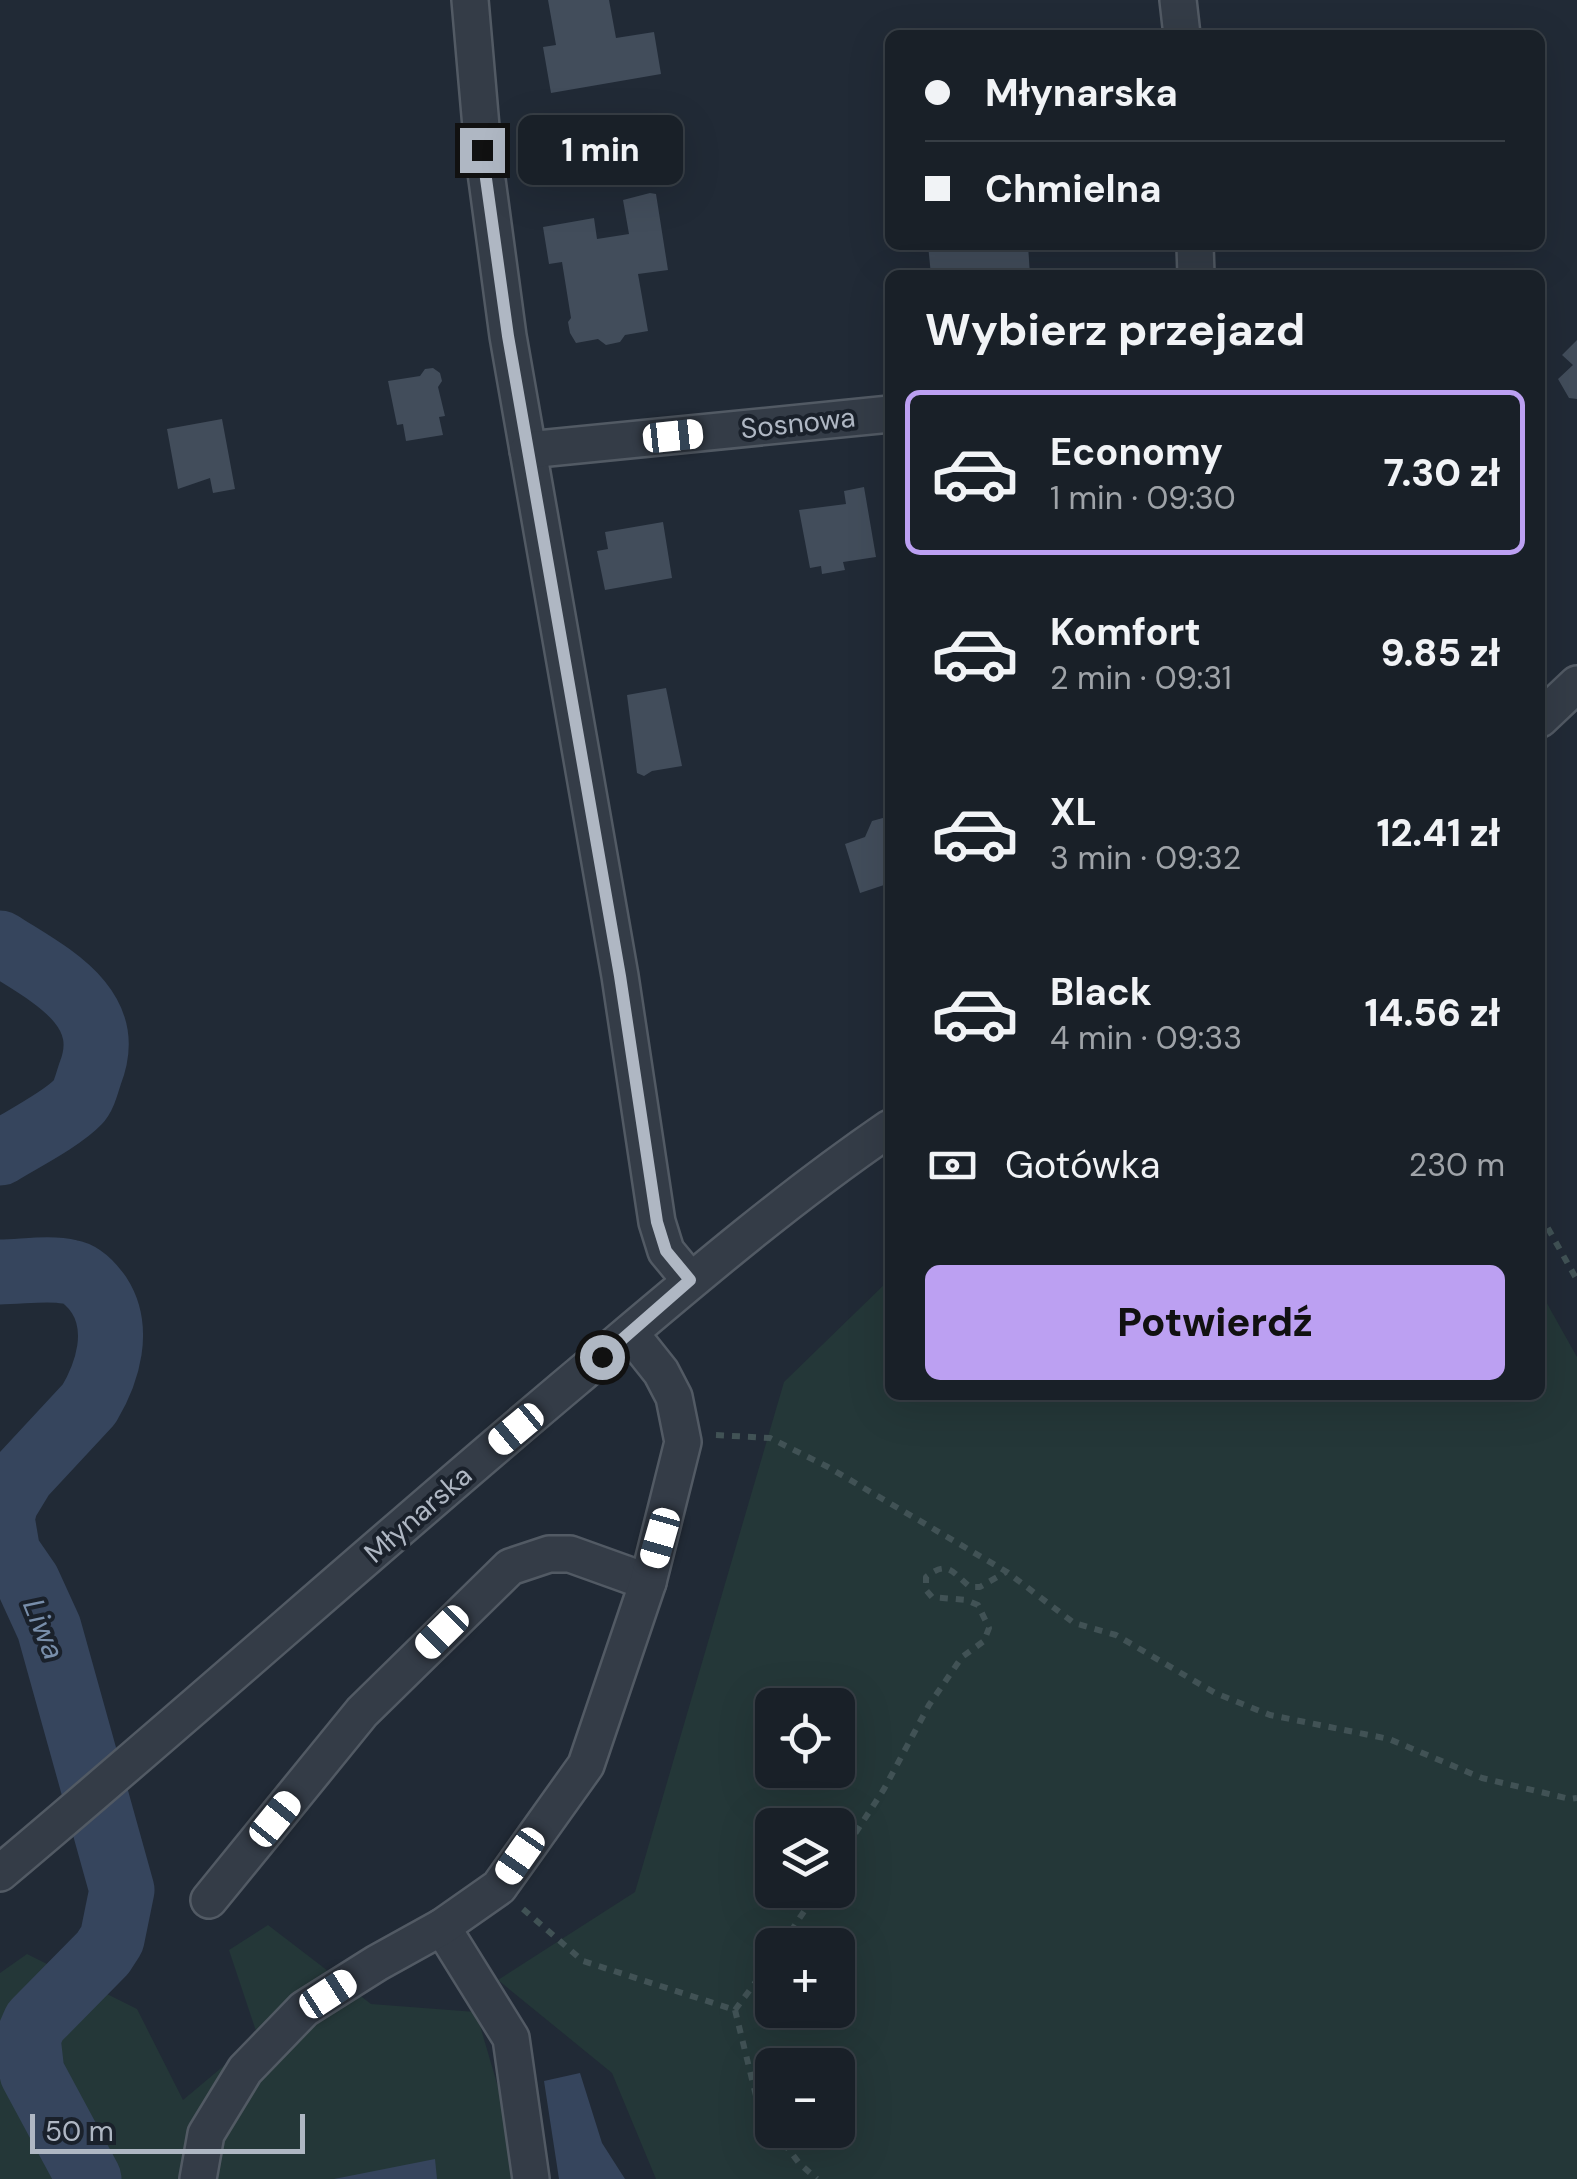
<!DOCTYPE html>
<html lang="pl">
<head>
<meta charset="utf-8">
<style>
	:root { --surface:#192028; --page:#222830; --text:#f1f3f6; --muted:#9fa3a8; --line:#373e45; --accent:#bca0f2 }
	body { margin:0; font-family:"DM Sans",sans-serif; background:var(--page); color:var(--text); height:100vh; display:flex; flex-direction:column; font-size:38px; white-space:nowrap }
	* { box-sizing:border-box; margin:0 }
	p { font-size:32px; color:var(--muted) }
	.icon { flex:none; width:55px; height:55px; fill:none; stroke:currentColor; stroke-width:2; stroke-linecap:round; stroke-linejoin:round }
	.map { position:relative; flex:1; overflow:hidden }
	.details { position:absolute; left:885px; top:270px; width:660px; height:1130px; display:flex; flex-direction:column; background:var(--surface); border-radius:15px; box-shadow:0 10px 40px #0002,0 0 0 2px var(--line) }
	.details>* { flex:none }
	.hud { position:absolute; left:885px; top:30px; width:660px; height:220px; border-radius:15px; box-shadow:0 10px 40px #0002,0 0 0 2px var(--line); display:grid; align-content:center; height:220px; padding:0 40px; background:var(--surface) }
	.fabs { position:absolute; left:755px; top:1688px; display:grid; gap:20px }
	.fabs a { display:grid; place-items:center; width:100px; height:100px; border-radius:15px; background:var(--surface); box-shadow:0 10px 40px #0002,0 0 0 2px var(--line); font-size:50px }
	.scale { position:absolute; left:30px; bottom:25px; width:275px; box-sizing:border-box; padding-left:10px; border:5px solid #afb7c3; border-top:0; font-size:28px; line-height:35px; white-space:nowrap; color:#afb7c3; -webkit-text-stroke:8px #1a212b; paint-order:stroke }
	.end { position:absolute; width:45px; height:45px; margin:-22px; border:12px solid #afb7c3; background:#111; box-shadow:0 0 0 5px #111 }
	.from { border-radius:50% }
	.bubble { position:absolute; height:70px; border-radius:15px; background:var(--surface); box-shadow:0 10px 40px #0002,0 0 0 2px var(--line); font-size:32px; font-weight:800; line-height:70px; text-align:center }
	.car { position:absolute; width:30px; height:60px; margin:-30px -15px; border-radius:12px; box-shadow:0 0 8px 2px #0007; background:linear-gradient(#fff 24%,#345 0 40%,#fff 0 76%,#345 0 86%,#fff 0) }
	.hud b { display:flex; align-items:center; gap:35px; height:95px; font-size:38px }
	.hud b+b { border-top:2px solid var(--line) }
	.hud i { width:25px; height:25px; background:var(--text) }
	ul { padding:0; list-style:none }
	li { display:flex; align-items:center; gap:30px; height:165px; margin:0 20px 15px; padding:0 20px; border:5px solid transparent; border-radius:15px }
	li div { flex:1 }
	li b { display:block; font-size:38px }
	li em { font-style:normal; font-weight:800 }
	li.selected { border-color:var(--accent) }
	li>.icon { width:90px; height:90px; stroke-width:1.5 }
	h2 { padding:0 40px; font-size:45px; line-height:120px }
	.pay { display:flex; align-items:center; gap:25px; height:110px; padding:0 40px; font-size:38px }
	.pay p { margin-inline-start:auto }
	.button { display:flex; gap:20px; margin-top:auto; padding:20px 40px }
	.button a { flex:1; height:115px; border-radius:15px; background:var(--accent); color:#111; font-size:40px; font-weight:800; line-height:115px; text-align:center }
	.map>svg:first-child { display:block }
	.green { fill:#243738; fill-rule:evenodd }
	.water { fill:#36455d }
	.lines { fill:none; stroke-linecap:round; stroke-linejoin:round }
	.river { stroke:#36455d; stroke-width:65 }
	.building { fill:#424d5b }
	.minor-casing { stroke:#525a64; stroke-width:40 }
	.path { stroke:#415255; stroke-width:6; stroke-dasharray:8 8; stroke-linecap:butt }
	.minor { stroke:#343c47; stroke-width:35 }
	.route { stroke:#afb7c3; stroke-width:12 }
	.labels { text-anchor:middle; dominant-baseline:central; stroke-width:8; stroke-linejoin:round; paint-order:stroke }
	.street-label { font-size:28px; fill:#afb7c3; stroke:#1a212b }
	.water-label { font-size:30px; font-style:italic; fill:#788eaa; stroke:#1a212b }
</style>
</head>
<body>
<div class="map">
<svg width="1577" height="2179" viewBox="0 0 1577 2179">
	<rect width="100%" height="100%" fill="#212a36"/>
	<g class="green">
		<path d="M 890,1279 L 890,1395 L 1540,1395 L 1540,1291 L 1577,1357 L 1577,2179 L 656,2179 L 612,2073 L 498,1980 L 635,1892 L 784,1382 ZM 772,1705 L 838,1705 L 838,1770 L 772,1770 ZM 772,1825 L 838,1825 L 838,1890 L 772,1890 ZM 772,1945 L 838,1945 L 838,2010 L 772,2010 ZM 772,2065 L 838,2065 L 838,2130 L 772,2130 Z"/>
		<polygon points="268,1925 371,2004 476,2012 501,2097 514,2179 0,2179 0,1973 27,1954 137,2009 183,2100 258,2037 229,1950"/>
	</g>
	<g class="water">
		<polygon points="580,2073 602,2143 625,2179 559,2179 544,2081"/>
		<polygon points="435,2159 437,2179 334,2179"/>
	</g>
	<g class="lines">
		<g class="river">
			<path d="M 0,943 C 48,974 117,1006 90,1074 C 87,1083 84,1096 78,1102 C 62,1119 21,1140 0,1153"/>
			<path d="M 0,1272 C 22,1272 49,1267 70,1272 C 82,1274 92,1285 99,1295 C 121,1329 108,1372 89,1404 L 23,1475 L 6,1503 L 2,1518 L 8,1553 L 28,1582 L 49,1628 L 122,1890 L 112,1939 L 103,1953 L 35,2022 L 28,2038 L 32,2073 L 89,2179"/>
		</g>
	</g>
	<g class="building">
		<polygon points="548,0 609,0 616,38 654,32 661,74 551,93 543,47 556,45"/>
		<polygon points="650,193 656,194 668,270 638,274 648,331 625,335 620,342 606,345 598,339 576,343 570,333 568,322 571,318 562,262 549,264 543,227 594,218 597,239 629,234 623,200"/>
		<polygon points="928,245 1028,245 1030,275 931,275"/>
		<polygon points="1304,268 1305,275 1257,275 1257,272"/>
		<polygon points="1577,340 1577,399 1569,398 1558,379 1573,365 1562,355"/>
		<polygon points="433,368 440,373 442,381 438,387 445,416 439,417 443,435 406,441 403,424 397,425 388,381 420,376 425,369"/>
		<polygon points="222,419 235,489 213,493 210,478 178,489 167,429"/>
		<polygon points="864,487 876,557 843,562 845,570 822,574 821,566 810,568 799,510 846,504 844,491"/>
		<polygon points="663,522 672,578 605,590 597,551 608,549 605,532"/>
		<polygon points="666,688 682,766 652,771 644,776 637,773 627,695"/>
		<polygon points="890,816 890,883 860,893 845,844 865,837 872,821"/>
	</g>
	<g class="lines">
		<defs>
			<g id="minor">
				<polyline points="470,0 483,150 508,336 620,976 657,1222 666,1251 690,1280"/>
				<polyline points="1178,0 1182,35"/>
				<polyline points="1195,245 1196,275"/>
				<polyline points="528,450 890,414"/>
				<polyline points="1540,719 1577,684"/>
				<path d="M 0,1873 C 194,1710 382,1541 576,1378 C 678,1292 779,1204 890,1128"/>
				<polyline points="209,1900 362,1712 510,1567 549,1554 570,1554 648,1582"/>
				<polyline points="442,1927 511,2038 531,2179"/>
				<polyline points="198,2179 206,2134 245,2070 304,2009 377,1963 442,1927 499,1887 586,1765 648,1582 683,1442 674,1397 661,1372 630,1333"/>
			</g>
		</defs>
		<use href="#minor" class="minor-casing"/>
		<g class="path">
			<polyline points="1540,1214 1577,1280"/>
			<polyline points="716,1435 770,1438 828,1467 1007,1572 1074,1623 1116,1635 1215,1693 1270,1715 1389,1739 1482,1778 1570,1799 1577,1798"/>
			<path d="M 838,1860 L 884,1789 L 929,1705 L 962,1657 L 984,1641 L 989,1628 L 978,1605 L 966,1600 L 932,1597 L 926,1590 L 926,1577 C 948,1560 951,1571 970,1587 L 980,1587 L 1006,1572"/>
			<polyline points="523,1909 583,1961 735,2010"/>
			<polyline points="782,1945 818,1890"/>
			<polyline points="735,2010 760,2112 772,2129"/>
			<polyline points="735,2010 772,1960"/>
			<polyline points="774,2130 799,2163 817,2179"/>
		</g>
		<use href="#minor" class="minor"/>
	</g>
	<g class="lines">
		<polyline class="route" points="482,150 508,336 620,976 657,1222 666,1251 690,1280 602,1357"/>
	</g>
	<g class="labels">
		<g class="street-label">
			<text transform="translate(798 423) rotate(-6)">Sosnowa</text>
			<text transform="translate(418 1514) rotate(-41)">Młynarska</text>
		</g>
		<g class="water-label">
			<text transform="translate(44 1629) rotate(68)">Liwa</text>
		</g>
	</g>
</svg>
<div class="fabs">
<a><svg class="icon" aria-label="locate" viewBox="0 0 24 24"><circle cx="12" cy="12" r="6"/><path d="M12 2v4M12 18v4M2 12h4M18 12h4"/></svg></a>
<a><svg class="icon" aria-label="layers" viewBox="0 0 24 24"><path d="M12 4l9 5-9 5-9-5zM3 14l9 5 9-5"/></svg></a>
<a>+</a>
<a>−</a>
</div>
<div class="scale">50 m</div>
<i class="end from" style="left:602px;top:1357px"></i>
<i class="end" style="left:482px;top:150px"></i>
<div class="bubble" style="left:518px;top:115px;width:165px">1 min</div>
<i class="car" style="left:673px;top:436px;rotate:84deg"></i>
<i class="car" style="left:516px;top:1429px;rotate:230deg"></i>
<i class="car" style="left:660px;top:1538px;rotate:196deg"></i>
<i class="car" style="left:442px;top:1632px;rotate:225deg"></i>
<i class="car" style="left:275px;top:1819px;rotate:39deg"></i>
<i class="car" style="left:520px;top:1856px;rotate:215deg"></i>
<i class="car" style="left:328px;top:1994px;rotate:57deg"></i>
<div class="hud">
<b><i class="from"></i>Młynarska</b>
<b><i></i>Chmielna</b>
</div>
<section class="details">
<h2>Wybierz przejazd</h2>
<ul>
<li class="selected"><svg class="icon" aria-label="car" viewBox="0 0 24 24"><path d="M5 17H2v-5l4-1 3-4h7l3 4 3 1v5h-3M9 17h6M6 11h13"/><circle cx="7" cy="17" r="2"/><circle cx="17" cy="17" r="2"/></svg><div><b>Economy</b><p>1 min · 09:30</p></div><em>7.30 zł</em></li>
<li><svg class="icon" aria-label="car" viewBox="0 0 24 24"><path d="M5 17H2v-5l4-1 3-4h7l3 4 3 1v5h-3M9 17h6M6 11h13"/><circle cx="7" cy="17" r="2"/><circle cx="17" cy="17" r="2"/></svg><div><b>Komfort</b><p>2 min · 09:31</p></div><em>9.85 zł</em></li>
<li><svg class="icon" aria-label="car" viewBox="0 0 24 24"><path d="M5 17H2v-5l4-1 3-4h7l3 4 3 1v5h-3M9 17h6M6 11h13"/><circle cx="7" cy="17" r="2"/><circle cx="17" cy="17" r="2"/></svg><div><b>XL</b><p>3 min · 09:32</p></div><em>12.41 zł</em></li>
<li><svg class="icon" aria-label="car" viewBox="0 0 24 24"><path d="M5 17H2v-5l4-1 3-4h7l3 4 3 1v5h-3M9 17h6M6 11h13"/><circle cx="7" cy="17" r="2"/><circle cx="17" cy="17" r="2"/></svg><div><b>Black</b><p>4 min · 09:33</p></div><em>14.56 zł</em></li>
</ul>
<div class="pay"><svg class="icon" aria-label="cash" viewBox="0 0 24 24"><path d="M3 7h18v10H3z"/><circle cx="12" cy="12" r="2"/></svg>Gotówka<p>230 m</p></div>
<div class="button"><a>Potwierdź</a></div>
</section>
</div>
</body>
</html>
